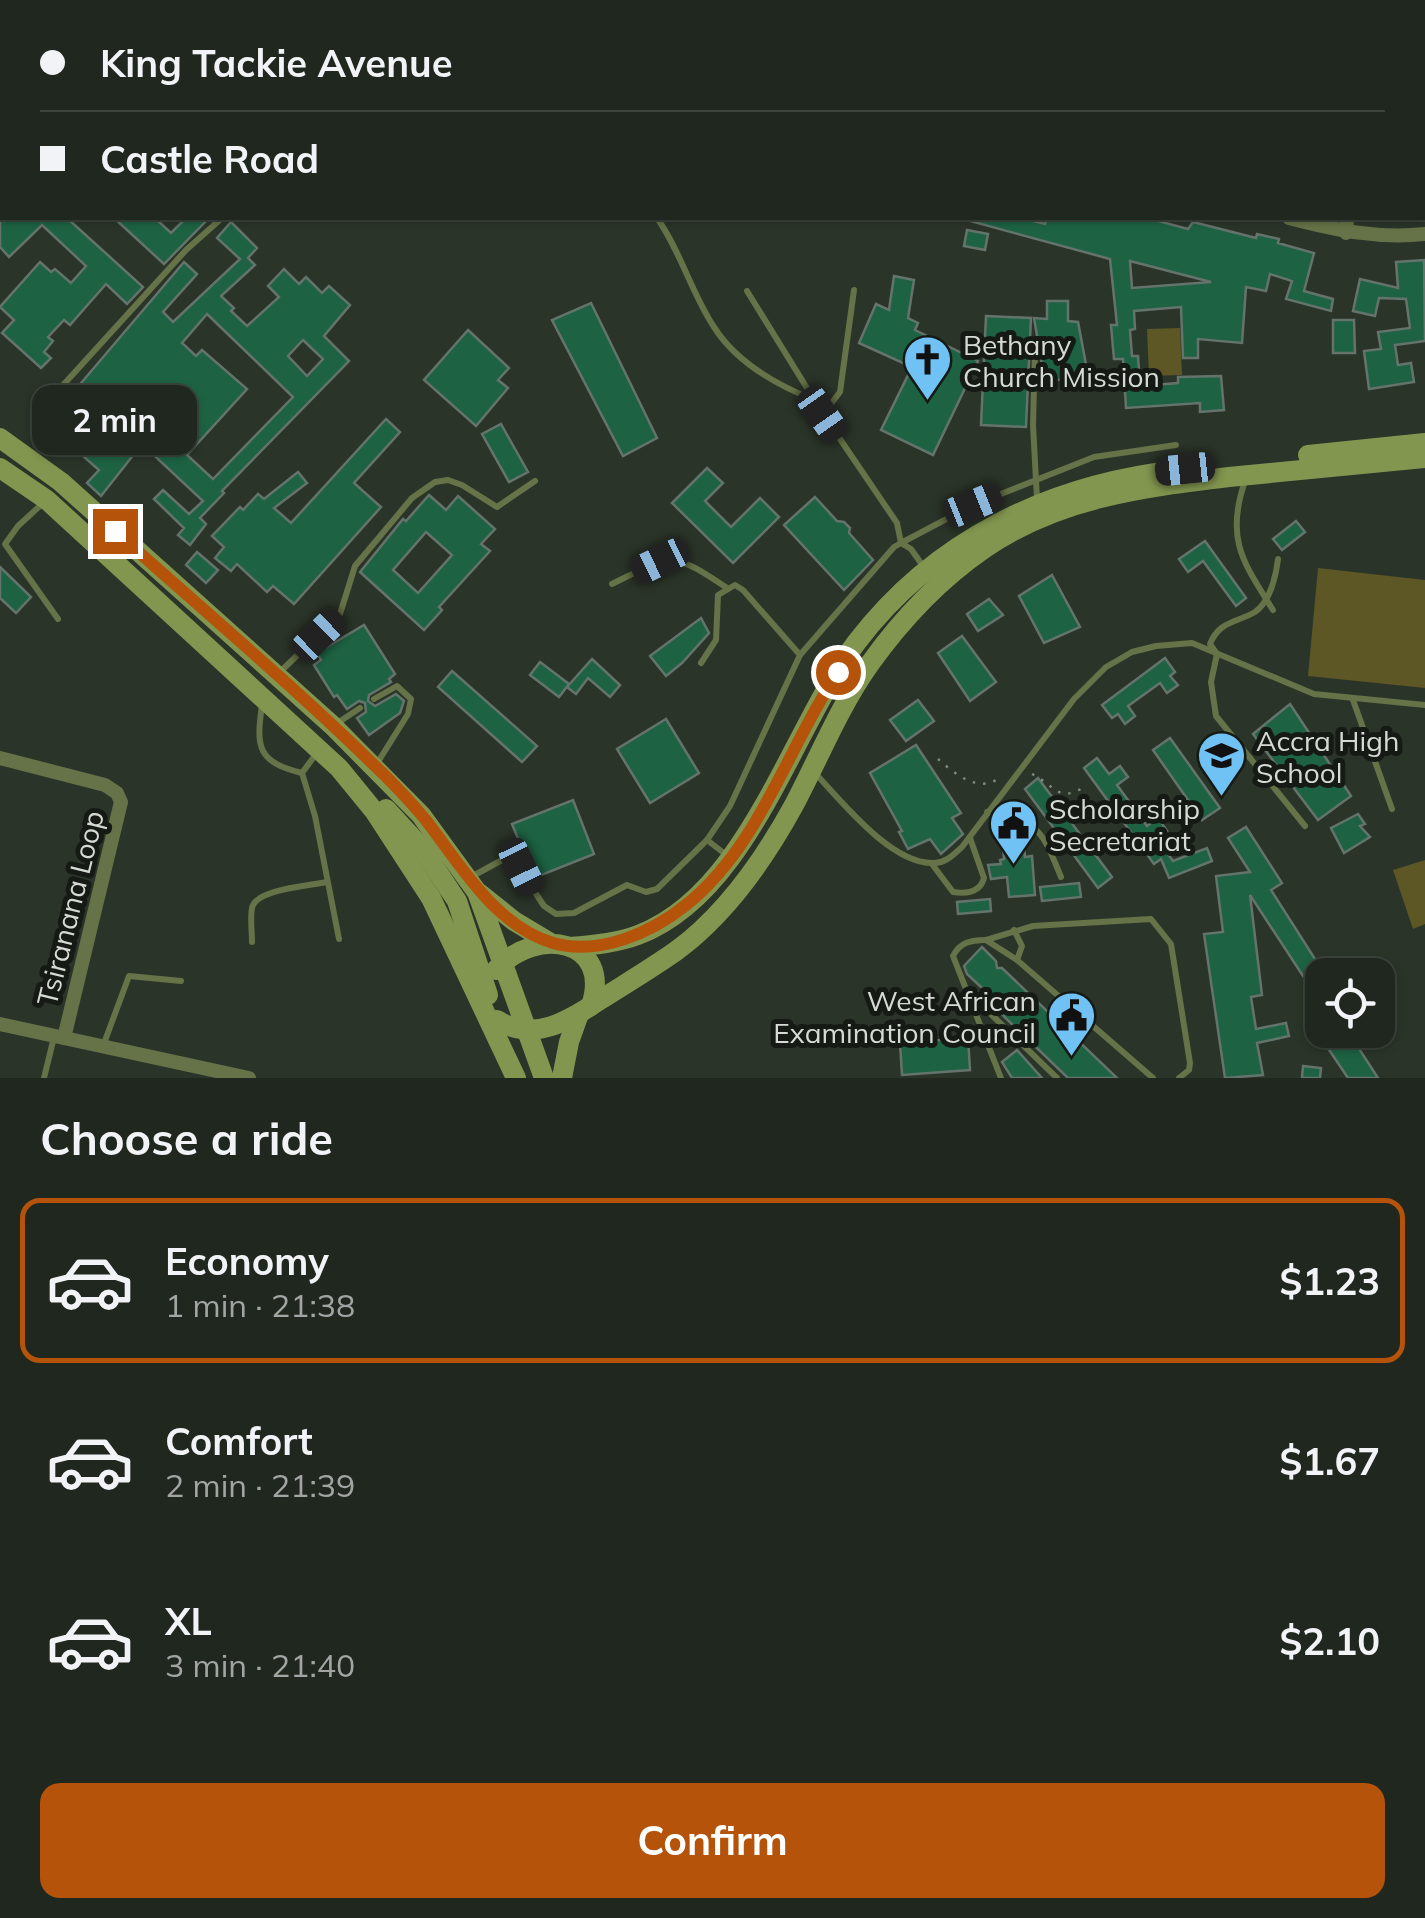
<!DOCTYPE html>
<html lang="en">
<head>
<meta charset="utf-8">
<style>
	:root { --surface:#20271f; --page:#282f28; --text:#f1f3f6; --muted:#a2a5a4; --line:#3d443d; --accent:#b45309 }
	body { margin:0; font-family:Mulish,sans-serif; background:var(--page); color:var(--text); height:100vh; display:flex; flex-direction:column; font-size:38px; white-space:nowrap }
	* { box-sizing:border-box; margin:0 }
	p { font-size:32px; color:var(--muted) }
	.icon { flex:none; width:55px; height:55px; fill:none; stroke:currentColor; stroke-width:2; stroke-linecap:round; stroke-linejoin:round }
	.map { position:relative; height:1078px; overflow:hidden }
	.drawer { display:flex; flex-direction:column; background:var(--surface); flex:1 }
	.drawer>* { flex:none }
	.hud { position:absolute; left:0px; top:0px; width:1425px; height:220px; box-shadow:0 2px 8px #0004,0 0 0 2px var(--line); display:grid; align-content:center; height:220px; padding:0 40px; background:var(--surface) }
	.buttons { position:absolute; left:1305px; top:958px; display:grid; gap:20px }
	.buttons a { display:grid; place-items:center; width:90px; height:90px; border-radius:20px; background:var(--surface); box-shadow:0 2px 8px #0004,0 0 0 2px var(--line); font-size:50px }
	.end { position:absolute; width:45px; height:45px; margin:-22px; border:12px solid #b45309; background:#fff; box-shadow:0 0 0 5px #fff }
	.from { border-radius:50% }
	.bubble { position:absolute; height:70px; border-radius:20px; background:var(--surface); box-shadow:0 2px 8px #0004,0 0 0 2px var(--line); font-size:32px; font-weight:700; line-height:70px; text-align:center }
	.car { position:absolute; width:30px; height:60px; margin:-30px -15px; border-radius:12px; box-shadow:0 0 8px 2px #0007; background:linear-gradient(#222 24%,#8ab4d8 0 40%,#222 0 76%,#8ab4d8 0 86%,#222 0) }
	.hud b { display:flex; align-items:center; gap:35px; height:95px; font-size:38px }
	.hud b+b { border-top:2px solid var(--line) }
	.hud i { width:25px; height:25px; background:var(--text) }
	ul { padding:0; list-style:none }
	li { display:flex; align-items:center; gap:30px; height:165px; margin:0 20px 15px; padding:0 20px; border:5px solid transparent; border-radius:20px }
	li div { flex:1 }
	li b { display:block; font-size:38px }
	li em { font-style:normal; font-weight:700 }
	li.on { border-color:var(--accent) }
	li>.icon { width:90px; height:90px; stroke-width:1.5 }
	h2 { padding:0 40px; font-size:45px; line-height:120px }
	.action { display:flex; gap:20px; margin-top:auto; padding:20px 40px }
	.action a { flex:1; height:115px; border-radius:20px; background:var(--accent); color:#fff; font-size:40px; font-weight:700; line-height:115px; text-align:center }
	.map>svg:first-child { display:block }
	.green { fill:#5d5625 }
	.building { fill:#1d6243; stroke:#64736b; stroke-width:2.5; fill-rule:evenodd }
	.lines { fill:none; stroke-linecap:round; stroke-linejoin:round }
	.path { stroke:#828980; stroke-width:2.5; stroke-dasharray:2.5 8; stroke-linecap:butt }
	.service { stroke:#667247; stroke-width:6 }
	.minor { stroke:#667247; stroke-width:14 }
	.secondary { stroke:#83964f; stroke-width:20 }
	.route { stroke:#b45309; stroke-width:12 }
	.labels { text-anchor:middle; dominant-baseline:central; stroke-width:10; stroke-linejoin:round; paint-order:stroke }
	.poi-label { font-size:28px; fill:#d5dad4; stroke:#161a15; text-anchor:start }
	.street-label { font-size:28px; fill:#d5dad4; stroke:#161a15 }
</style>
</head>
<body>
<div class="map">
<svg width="1425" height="1078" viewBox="0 0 1425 1078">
	<rect width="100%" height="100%" fill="#2b3429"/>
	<g class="green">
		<polygon points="1180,328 1182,375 1149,376 1147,329"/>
		<polygon points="1318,568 1425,580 1425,688 1308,676"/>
		<polygon points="1425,860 1425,924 1413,929 1393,870"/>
	</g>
	<g class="building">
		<polygon points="4,218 67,218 143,287 127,304 106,284 70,325 64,320 48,337 53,341 44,352 51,358 41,368 2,333 14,320 0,307 40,262 51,272 55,269 71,283 86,266 42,225 9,257 0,247 0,222"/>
		<polygon points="114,218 155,218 171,233 186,218 209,218 164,264"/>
		<path d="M 971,218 L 1022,218 L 1045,224 L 1046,218 L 1159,218 L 1158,221 L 1188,229 L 1193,222 L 1256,238 L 1257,234 L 1279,239 L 1278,243 L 1314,253 L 1304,291 L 1333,299 L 1331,311 L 1286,299 L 1292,281 L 1270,274 L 1266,291 L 1246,287 L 1242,343 L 1198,339 L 1198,358 L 1183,358 L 1181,307 L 1134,311 L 1135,329 L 1130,330 L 1132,356 L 1138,356 L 1140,386 L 1178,383 L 1178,377 L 1221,376 L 1224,410 L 1200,412 L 1200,403 L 1126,408 L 1123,359 L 1114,359 L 1111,325 L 1117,325 L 1110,259 L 970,221 ZM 1130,261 L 1211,282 L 1132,288 Z"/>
		<path d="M 231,222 L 257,248 L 248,258 L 255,265 L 221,296 L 234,308 L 231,311 L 247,326 L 279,297 L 268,286 L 284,269 L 299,284 L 306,277 L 322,293 L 329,286 L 350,305 L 324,336 L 349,361 L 222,491 L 224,493 L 200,518 L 206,524 L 190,545 L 178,535 L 184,528 L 154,499 L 163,490 L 189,514 L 203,501 L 142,444 L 101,496 L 87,483 L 99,470 L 51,428 L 72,404 L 63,396 L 73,386 L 76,389 L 184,262 L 197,274 L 163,312 L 173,322 L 240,259 L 217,238 ZM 207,314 L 293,397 L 213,479 L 187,455 L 247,389 L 202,350 L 196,356 L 182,343 ZM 303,340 L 323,359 L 307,376 L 288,356 Z"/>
		<polygon points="967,230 988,234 985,250 964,246"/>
		<polygon points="1424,260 1425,341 1395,345 1398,365 1411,363 1414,382 1369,389 1364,351 1381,349 1378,332 1410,328 1406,299 1379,298 1375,316 1353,311 1360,279 1398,288 1396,262"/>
		<polygon points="894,276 914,280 908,318 918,323 915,330 978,361 933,455 881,430 912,367 859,343 876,304 889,310"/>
		<polygon points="1047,301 1068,301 1068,321 1078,322 1088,375 1045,382 1034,318 1047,319"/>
		<polygon points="591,303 657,438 623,456 552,320"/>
		<polygon points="986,316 1031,318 1026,427 981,425"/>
		<polygon points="1333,320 1354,320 1355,353 1333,353"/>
		<polygon points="468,330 509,368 498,380 508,388 476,426 424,380"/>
		<polygon points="386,419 400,432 354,483 381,507 294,604 273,586 267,592 237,564 231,571 215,558 224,547 212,536 240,507 243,510 258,494 264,499 298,472 307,483 274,508 291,523"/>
		<polygon points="501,424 528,472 509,482 482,434"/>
		<polygon points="707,468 723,483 705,501 731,527 760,498 779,517 733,563 672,503"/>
		<path d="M 429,495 L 446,510 L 458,496 L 495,529 L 481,544 L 490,551 L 439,607 L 442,610 L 424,630 L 360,572 L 403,519 L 406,521 ZM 426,532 L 452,555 L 418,593 L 393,570 Z"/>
		<polygon points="815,497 837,521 844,522 850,528 849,533 873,560 844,590 784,525"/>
		<polygon points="1296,521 1305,532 1282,550 1273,539"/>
		<polygon points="1205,541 1246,598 1236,606 1203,561 1188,572 1179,559"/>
		<polygon points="197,552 218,570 206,583 186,565"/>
		<polygon points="0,567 31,597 16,613 0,598"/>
		<polygon points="1052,575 1080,627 1044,643 1019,596"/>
		<polygon points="989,599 1003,615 978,631 967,614"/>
		<polygon points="701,618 709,633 682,663 666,676 650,656"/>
		<polygon points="364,625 395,674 389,679 391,682 369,695 368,701 375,706 396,694 404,701 400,713 369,735 357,718 366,712 365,703 359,701 347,709 337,695 334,697 314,665 321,660 317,653"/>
		<polygon points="962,636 996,682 970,701 938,653"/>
		<polygon points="1165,658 1175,672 1170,676 1178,685 1167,693 1160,683 1128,706 1135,716 1125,724 1118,714 1112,718 1102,705"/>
		<polygon points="592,659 620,685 610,697 588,678 576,694 567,687"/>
		<polygon points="540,662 569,684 559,697 530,675"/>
		<polygon points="452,671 537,746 522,762 438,687"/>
		<polygon points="918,700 934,721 906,741 890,720"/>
		<polygon points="1290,704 1351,796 1318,820 1253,734"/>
		<polygon points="666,719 699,773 650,803 617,749"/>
		<polygon points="1170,738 1220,808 1202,820 1153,750"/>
		<polygon points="916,745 961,813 952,818 963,834 941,854 930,839 908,849 899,832 902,831 870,773"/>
		<polygon points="1097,758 1109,774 1120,766 1128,777 1117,785 1147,826 1158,818 1167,831 1156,838 1173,861 1207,848 1212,861 1169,878 1161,859 1154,864 1084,768"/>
		<polygon points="1038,778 1112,877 1098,888 1025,789"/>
		<polygon points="573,800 594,854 534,878 512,824"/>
		<polygon points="1358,814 1365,824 1360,826 1370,837 1344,853 1331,828"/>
		<polygon points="1246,827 1282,883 1271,890 1322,970 1322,1005 1250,895 1262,995 1251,997 1256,1029 1286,1023 1289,1036 1257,1043 1263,1075 1225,1078 1204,934 1223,932 1216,876 1250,872 1228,838"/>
		<polygon points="1023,835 1025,857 1032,856 1035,895 1009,897 1007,877 991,879 988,865 1001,864 1000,860 1004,859 1002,836"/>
		<polygon points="1079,883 1081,897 1042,901 1040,887"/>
		<polygon points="990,899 991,911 958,914 957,902"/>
		<polygon points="982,947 996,961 997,968 1002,968 1117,1078 1068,1078 989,1002 993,998 967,974 964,966"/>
		<polygon points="1322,1007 1322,1030 1347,1030 1378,1078 1348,1078 1307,1017"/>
		<polygon points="968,1038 970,1070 902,1075 900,1043"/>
		<polygon points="1017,1050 1042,1078 1012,1078 1002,1062"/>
		<polygon points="1303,1066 1321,1068 1320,1078 1302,1078"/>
	</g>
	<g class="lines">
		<g class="path">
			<polyline points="456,0 456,2"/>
			<path d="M 938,759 C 956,775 979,794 1001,777"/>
			<path d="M 1032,774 C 1056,786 1058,804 1086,786"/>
		</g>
		<g class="service">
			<polyline points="101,0 102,2"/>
			<polyline points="165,2 166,0"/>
			<path d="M 657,218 C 681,252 691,292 714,327 C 736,362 775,384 812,399"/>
			<polyline points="747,291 823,414 897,523 901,543 973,505 1094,457 1176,445"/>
			<polyline points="1035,350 1033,425 1037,499"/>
			<polyline points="55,394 186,250 222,218"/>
			<polyline points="823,414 840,392 854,290"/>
			<path d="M 1245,481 C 1225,539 1243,562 1273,610"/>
			<polyline points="42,504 18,526 5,544 58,619"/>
			<path d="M 1278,559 C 1276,576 1270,602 1255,612 C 1236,623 1219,621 1210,644 L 1217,654 L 1211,682 L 1216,716 L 1305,826"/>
			<path d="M 612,584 C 671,555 669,549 727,588"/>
			<polyline points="701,663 716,640 718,595 735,585 743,590 800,655"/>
			<polyline points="281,671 340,614 355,566 412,498 435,482 448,480 462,485 497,507 535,481"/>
			<polyline points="374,699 397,686 411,699 408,714 376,765"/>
			<polyline points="1353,700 1392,809"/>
			<path d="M 262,705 C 256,747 257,762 302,773 L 316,754"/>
			<polyline points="336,724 360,708"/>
			<polyline points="302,773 315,816 339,939"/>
			<path d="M 815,773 C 842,802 892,865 934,863 C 946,863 954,854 962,847 L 1074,699 L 1106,667 L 1132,652 L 1156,646 L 1192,643 L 1314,694 L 1425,705"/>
			<path d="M 987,812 C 1040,823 1041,828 1061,877"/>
			<polyline points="729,857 707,840 730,806 800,655 894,547 901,543 911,549 923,566"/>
			<path d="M 932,864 L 953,892 C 966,894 980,893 984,878 L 970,838"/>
			<polyline points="471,877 502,860 513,859 544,906 556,914 574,913 627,885 646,892 657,889 707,840"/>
			<polyline points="1014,930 1022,946 1017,960"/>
			<path d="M 986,940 C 971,940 960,942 953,956 L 1001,1078"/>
			<path d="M 252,942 C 252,932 250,918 252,908 C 256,889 309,886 327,882"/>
			<polyline points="969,993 1057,1078"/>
			<polyline points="103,1046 129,976 181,981"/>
			<polyline points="44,1078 54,1037"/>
			<polyline points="1153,1078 1017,960 986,940 1033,926 1151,919 1171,944 1190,1063 1189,1070 1179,1078"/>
		</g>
		<g class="minor">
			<polyline points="590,0 591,2"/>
			<polyline points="549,2 557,0"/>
			<polyline points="800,2 800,0"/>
			<polyline points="936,2 936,0"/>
			<polyline points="1078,2 1079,0"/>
			<polyline points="1224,2 1224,0"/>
			<polyline points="1365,2 1365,0"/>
			<polyline points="1422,88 1425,88"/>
			<path d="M 1289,218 C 1335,230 1377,239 1425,234"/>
			<polyline points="1346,233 1347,218"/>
			<polyline points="0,758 105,785 117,793 121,802 64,1038"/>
			<polyline points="0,1024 249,1078"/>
		</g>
		<g class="secondary">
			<polyline points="197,2 198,0"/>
			<polyline points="215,2 217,0"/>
			<polyline points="242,2 246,0"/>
			<polyline points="0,181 2,179"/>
			<polyline points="0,203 2,201"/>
			<polyline points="0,438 61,482 333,726 421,815 477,892 544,1078"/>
			<polyline points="1308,455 1425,443"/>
			<polyline points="0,468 47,500 339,768 375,812 431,898 516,1078"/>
			<polyline points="386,809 421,847 457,901 488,995"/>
			<polyline points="479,893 514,921 549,942"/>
			<path d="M 571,947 C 593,945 617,943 638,935 C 748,893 790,732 856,643 C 935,539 1051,484 1179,470"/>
			<path d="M 496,970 C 536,925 613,939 591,1006"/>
			<path d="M 497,1020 C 533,1043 568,1021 600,1000 C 625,984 652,968 676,951 C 725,915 765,858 794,805 C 819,758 838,709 869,665 C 901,620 940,579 985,548 C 1058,498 1144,487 1229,477 C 1295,470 1360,464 1425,458"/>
			<polyline points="562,1078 569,1042 579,1014"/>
		</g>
	</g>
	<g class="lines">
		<path class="route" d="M 115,531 C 201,608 290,683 373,764 C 391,781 409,800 425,819 C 460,864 494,925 553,943 C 599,956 651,933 686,905 C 760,846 787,748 838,672"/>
	</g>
	<defs>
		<symbol id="church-pin" viewBox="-11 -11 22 30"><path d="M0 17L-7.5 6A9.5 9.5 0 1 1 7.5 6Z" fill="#70c1f4" stroke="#161a15"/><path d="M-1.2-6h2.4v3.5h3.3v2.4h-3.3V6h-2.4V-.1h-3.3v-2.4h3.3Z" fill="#111"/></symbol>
		<symbol id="school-pin" viewBox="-11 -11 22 30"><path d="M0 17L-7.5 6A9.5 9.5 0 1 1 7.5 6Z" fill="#70c1f4" stroke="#161a15"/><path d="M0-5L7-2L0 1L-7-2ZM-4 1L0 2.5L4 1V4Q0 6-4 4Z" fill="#111"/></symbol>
		<symbol id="civic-pin" viewBox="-11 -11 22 30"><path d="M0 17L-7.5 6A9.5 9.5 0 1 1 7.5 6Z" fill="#70c1f4" stroke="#161a15"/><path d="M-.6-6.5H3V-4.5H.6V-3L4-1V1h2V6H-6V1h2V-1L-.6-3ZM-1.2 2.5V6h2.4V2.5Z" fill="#111"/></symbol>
	</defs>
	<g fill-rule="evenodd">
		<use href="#church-pin" x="900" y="332" width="55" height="75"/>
		<use href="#school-pin" x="1194" y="728" width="55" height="75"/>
		<use href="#civic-pin" x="986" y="796" width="55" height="75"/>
		<use href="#civic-pin" x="1044" y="988" width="55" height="75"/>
	</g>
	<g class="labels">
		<g class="poi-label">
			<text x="963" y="344">Bethany<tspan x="963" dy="32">Church Mission</tspan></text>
			<text x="1256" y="740">Accra High<tspan x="1256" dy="32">School</tspan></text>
			<text x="1049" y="808">Scholarship<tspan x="1049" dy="32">Secretariat</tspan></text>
			<text x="1036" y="1000" text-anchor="end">West African<tspan x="1036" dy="32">Examination Council</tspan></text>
		</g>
		<g class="street-label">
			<text transform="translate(70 908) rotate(-76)">Tsiranana Loop</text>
		</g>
	</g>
</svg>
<div class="buttons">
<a><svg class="icon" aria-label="locate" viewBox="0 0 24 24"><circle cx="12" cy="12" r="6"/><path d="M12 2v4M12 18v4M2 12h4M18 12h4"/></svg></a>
</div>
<i class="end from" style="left:838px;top:672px"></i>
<i class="end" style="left:115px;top:531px"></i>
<div class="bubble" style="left:32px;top:385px;width:165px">2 min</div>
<i class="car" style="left:822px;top:414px;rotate:145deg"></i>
<i class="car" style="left:1185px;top:469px;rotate:264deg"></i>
<i class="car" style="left:973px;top:505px;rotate:68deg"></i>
<i class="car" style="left:660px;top:561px;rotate:244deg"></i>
<i class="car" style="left:319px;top:635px;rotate:46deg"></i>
<i class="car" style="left:521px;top:867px;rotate:154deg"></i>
<div class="hud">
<b><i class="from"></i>King Tackie Avenue</b>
<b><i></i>Castle Road</b>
</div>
</div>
<section class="drawer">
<h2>Choose a ride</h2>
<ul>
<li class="on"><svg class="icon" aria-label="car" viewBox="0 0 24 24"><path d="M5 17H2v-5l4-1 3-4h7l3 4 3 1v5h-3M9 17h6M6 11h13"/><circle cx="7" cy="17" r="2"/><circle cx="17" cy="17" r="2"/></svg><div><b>Economy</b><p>1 min · 21:38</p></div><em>$1.23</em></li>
<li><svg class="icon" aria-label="car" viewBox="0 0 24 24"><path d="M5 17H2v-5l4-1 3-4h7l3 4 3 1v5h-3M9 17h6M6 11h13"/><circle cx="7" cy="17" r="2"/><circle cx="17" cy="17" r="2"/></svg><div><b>Comfort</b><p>2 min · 21:39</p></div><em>$1.67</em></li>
<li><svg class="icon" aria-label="car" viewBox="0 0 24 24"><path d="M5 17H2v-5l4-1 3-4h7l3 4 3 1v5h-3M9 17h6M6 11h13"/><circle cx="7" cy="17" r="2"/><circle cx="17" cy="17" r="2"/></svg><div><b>XL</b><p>3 min · 21:40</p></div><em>$2.10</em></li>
</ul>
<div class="action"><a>Confirm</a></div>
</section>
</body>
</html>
